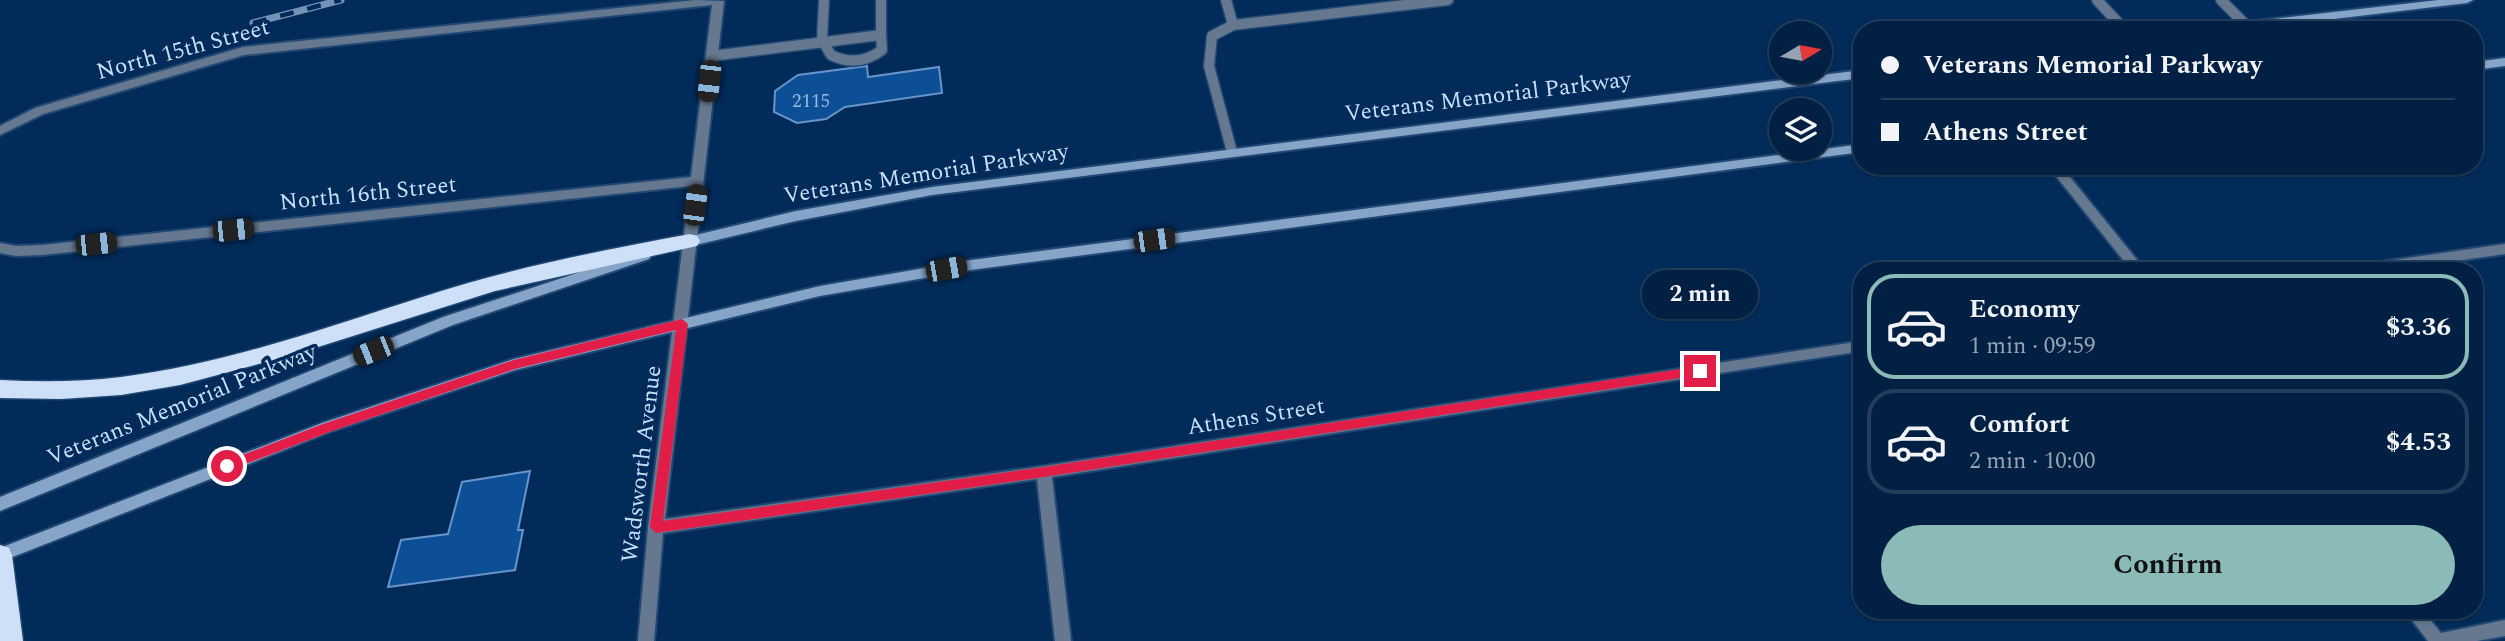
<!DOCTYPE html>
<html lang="en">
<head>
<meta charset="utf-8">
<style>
	:root { --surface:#012043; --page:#0f2d4e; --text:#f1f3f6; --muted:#96a3b2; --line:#233e5c; --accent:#8bbbb9 }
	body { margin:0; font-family:Spectral,serif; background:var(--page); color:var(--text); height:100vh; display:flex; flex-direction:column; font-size:26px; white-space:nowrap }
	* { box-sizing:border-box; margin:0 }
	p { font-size:23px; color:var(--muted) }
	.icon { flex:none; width:38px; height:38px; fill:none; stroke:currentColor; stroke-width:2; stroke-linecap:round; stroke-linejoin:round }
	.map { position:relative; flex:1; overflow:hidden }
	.details { position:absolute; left:1853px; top:262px; width:630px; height:357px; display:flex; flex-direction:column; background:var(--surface); border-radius:28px; box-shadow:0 2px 5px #0004,0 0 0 2px var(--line) }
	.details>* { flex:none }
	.hud { position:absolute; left:1853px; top:21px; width:630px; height:154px; border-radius:28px; box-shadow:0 2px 5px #0004,0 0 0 2px var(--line); display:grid; align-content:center; height:154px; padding:0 28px; background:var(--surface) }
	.needle { width:46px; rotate:80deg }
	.fabs { position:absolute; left:1769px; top:21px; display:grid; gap:14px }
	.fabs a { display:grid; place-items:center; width:63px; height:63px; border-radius:50%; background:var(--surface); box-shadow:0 2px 5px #0004,0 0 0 2px var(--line); font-size:35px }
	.end { position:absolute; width:32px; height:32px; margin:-16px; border:9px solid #e11d48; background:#fff; box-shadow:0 0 0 4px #fff }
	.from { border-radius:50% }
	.bubble { position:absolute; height:49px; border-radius:24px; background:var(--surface); box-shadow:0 2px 5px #0004,0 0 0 2px var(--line); font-size:23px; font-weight:700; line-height:49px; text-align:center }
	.car { position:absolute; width:21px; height:42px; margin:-21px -10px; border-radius:9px; box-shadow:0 0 5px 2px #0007; background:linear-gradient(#222 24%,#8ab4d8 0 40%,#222 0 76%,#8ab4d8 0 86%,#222 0) }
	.hud b { display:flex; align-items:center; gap:24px; height:66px; font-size:26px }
	.hud b+b { border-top:2px solid var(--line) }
	.hud i { width:18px; height:18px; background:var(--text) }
	ul { padding:12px 0 0; list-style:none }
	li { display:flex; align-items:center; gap:21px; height:105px; margin:0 14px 10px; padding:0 14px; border:4px solid var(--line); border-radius:28px }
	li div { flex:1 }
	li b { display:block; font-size:26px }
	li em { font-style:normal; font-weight:700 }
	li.on { border-color:var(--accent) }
	li>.icon { width:63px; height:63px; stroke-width:1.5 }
	.primary-button { display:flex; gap:14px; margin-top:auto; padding:14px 28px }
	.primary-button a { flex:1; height:80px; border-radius:42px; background:var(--accent); color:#111; font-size:28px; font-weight:700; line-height:80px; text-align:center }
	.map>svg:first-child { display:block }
	.building { fill:#0c4f97; stroke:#6994cb; stroke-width:2 }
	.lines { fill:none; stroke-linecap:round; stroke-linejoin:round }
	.lane-casing { stroke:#214873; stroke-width:13 }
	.street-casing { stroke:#214873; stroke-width:4 }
	.secondary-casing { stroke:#214873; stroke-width:4 }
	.highway-casing { stroke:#214873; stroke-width:3 }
	.lane { stroke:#66788f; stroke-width:10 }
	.street { fill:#66788f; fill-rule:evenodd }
	.secondary { fill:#86a3c8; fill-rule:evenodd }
	.highway { fill:#cee0f8; fill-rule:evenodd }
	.rail-casing { stroke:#7392b6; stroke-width:7 }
	.rail { stroke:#012b59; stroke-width:4.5; stroke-dasharray:14; stroke-linecap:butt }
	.route { fill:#e11d48 }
	.labels { text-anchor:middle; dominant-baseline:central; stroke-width:7; stroke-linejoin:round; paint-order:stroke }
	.number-label { font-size:19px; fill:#99bbe3 }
	.street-label { font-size:23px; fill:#c8dffc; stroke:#012b59 }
</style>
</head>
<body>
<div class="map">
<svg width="2505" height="641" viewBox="0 0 2505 641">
	<rect width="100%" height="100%" fill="#012b59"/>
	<g class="building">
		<polygon points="867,66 868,77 939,67 942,93 845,107 826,119 797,123 774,112 775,91 798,75"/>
		<polygon points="530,471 518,530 523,530 515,570 388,587 401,540 448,534 462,482"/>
	</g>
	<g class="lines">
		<defs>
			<g id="lane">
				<path d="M 824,0 L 822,40 L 831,55 C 849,64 866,62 882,50 L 881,35"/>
				<polyline points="1226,0 1233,25"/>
				<polyline points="2097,0 2125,30"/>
				<polyline points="2221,0 2246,25"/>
				<polyline points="711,56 881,35 881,0"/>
				<polyline points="1232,152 1209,66 1212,36 1233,25 1448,0"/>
			</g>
			<g id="street">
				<polygon points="695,0 724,1 665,519 1044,466 1862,341 1862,351 1052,477 1071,641 1055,641 1037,479 663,533 654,641 638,641 648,527 690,186 42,255 16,256 0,253 0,243 16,246 42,245 691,177 712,5 244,55 43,114 0,135 0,126 35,108 243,47"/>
				<polygon points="2048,166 2061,166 2146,271 2132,271"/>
				<polygon points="2505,244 2505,254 2385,271 2345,271 2352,266"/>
				<polygon points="2405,611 2423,611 2441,633 2505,620 2505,636 2477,641 2428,641"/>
			</g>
			<g id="secondary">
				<polygon points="2438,0 2473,0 2467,3 2243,30 2205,30 2211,26"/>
				<polygon points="2505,58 2505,66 2474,70 2474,62"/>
				<polygon points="1862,70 1862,78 932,195 796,221 683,248 676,243 683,238 796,211 932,187"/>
				<polygon points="1862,144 1862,152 971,270 820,296 515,370 332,431 0,562 0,548 322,423 514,359 820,286 971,260"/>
				<polygon points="644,251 649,253 651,256 649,259 453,325 0,511 0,497 443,317"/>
			</g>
			<g id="highway">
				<path d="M 690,234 L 697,236 L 700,241 L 697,246 L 495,291 L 296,354 L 180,385 L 121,395 L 61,399 L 0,398 L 0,380 C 41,382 81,382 121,377 C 241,362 353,317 468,283 C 541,262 615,248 690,234 Z"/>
				<polygon points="0,545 9,548 12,555 23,641 0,641"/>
			</g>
		</defs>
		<use href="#lane" class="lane-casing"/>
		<use href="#street" class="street-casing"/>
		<use href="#secondary" class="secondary-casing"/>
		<use href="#highway" class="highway-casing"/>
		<use href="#lane" class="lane"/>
		<use href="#street" class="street"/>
		<use href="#secondary" class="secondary"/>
		<use href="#highway" class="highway"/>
		<defs>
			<polyline id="rail" points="253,23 341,0"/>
		</defs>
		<use href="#rail" class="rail-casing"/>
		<use href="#rail" class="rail"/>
	</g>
	<polygon class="route" points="682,319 688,324 663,521 1044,467 1700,366 1706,371 1700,375 1044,477 656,533 650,527 676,330 515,369 332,431 227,471 220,466 222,463 323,424 514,360"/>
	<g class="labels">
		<g class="number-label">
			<text x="811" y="101">2115</text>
		</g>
		<g class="street-label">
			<text transform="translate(183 50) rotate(-15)">North 15th Street</text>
			<text transform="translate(1488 97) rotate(-7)">Veterans Memorial Parkway</text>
			<text transform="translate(926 174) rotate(-9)">Veterans Memorial Parkway</text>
			<text transform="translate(368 194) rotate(-6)">North 16th Street</text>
			<text transform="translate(182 405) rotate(-22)">Veterans Memorial Parkway</text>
			<text transform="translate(1256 417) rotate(-9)">Athens Street</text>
			<text transform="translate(642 464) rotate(-83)">Wadsworth Avenue</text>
		</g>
	</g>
</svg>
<div class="fabs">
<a><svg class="needle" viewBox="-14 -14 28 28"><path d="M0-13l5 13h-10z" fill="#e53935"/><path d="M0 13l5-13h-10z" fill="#96a3b2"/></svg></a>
<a><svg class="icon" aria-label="layers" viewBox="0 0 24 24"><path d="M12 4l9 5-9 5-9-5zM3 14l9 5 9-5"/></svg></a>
</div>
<i class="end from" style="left:227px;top:466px"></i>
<i class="end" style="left:1700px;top:371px"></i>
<div class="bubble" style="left:1642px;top:270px;width:116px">2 min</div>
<i class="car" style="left:709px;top:81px;rotate:186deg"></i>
<i class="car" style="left:695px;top:205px;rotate:8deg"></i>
<i class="car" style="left:233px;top:230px;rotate:84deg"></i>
<i class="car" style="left:1154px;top:240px;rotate:82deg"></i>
<i class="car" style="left:96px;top:244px;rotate:84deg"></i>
<i class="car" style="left:946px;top:269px;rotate:80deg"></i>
<i class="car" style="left:373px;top:351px;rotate:248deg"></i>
<div class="hud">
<b><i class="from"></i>Veterans Memorial Parkway</b>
<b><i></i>Athens Street</b>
</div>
<section class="details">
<ul>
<li class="on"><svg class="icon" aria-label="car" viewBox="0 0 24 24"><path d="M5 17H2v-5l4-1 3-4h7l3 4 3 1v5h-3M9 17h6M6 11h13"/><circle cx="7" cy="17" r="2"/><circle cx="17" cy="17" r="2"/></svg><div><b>Economy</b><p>1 min · 09:59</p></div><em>$3.36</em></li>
<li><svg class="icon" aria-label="car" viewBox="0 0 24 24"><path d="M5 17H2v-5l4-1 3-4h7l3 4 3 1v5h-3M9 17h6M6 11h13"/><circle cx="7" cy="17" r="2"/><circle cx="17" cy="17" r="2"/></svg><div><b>Comfort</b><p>2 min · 10:00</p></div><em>$4.53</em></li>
</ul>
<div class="primary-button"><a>Confirm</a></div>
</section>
</div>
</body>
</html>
